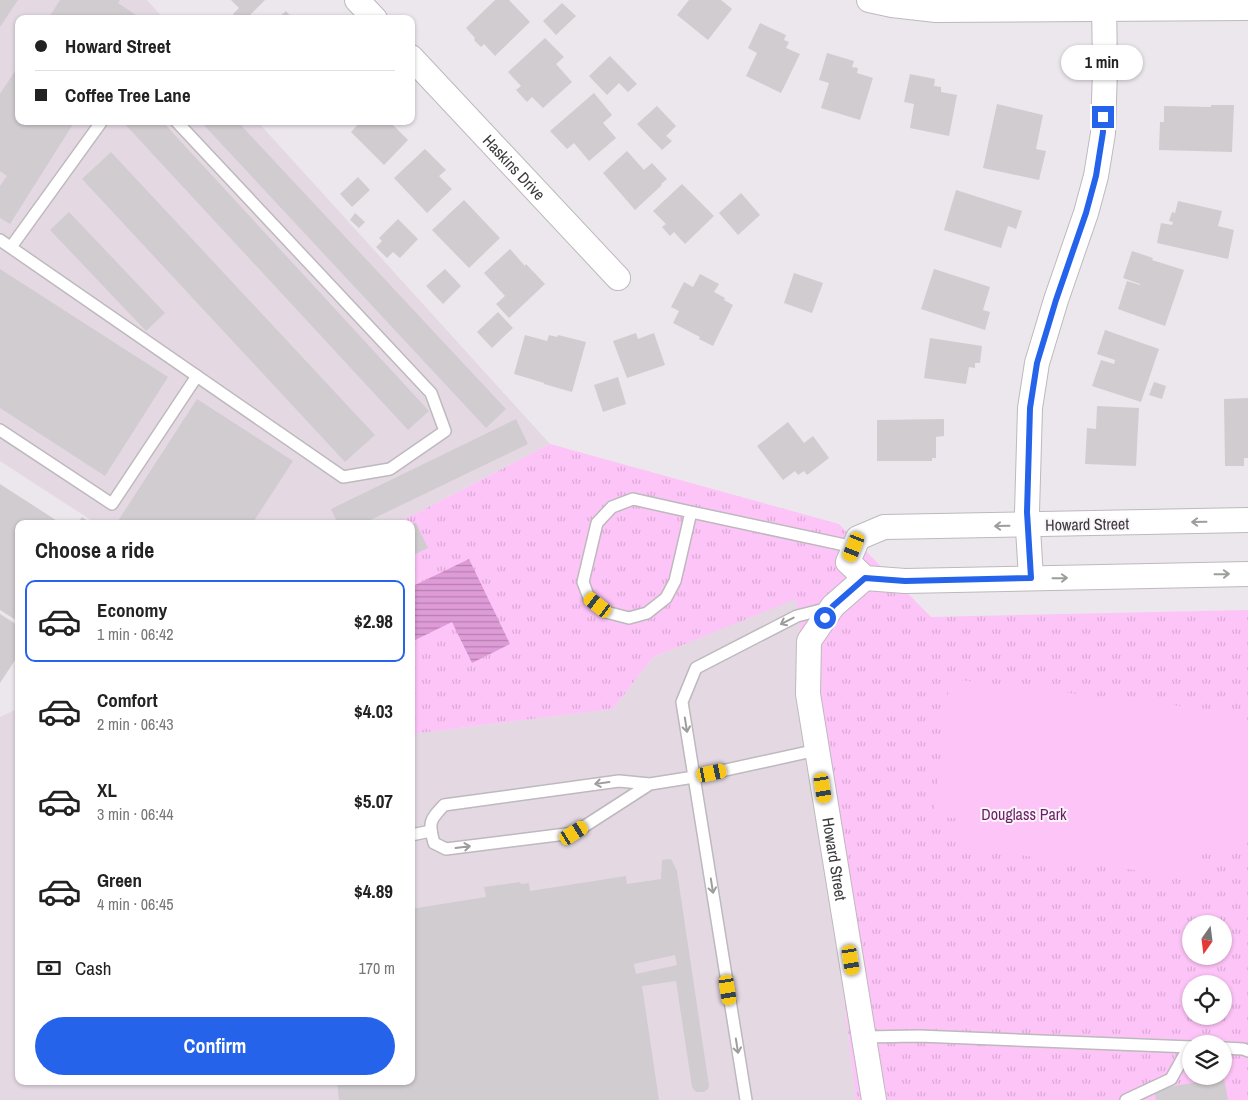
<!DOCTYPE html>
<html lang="en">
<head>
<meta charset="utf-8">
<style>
	:root { --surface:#fff; --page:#f2f2f2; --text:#222; --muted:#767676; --line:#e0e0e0; --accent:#2563eb }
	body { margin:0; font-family:"Archivo Narrow",sans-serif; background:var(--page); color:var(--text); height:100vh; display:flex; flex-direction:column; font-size:19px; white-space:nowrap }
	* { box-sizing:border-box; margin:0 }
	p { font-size:16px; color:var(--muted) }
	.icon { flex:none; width:28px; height:28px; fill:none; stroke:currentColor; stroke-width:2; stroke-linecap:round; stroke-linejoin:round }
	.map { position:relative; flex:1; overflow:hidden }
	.side { position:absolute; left:15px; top:520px; width:400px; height:565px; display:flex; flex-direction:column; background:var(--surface); border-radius:10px; box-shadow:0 1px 4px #0004 }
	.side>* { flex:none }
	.banner { position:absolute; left:15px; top:15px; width:400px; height:110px; border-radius:10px; box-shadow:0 1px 4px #0004; display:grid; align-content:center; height:110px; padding:0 20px; background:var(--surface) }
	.needle { width:32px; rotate:194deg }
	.buttons { position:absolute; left:1182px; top:915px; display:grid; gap:10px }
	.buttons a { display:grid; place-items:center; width:50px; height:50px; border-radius:50%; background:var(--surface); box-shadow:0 1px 4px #0004; font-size:25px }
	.end { position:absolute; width:22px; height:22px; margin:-11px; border:6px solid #2563eb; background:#fff; box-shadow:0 0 0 2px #fff }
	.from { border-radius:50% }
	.bubble { position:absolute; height:35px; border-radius:18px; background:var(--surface); box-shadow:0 1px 4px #0004; font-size:16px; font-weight:700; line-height:35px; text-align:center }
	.car { position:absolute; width:15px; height:30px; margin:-15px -8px; border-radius:6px; box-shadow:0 0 4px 1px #0007; background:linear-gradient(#f5c518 24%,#345 0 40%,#f5c518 0 76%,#345 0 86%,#f5c518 0) }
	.banner b { display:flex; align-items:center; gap:18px; height:48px; font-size:19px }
	.banner b+b { border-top:1px solid var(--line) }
	.banner i { width:12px; height:12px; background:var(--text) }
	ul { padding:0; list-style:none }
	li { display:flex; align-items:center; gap:15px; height:82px; margin:0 10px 8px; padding:0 10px; border:2px solid transparent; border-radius:10px }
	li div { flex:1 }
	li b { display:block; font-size:19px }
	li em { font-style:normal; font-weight:700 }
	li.selected { border-color:var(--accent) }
	li>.icon { width:45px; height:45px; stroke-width:1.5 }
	h2 { padding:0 20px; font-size:22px; line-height:60px }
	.pay { display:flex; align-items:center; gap:12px; height:55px; padding:0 20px; font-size:19px }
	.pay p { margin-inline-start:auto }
	.cta { display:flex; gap:10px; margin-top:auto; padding:10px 20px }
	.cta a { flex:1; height:58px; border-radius:30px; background:var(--accent); color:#fff; font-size:20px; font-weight:700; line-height:58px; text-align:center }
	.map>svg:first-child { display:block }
	.built { fill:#e4d9e3 }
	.grass { fill:url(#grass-tufts); fill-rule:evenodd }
	.pitch { fill:#fdc4f7 }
	.water { fill:url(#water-rules) }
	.building { fill:#d1ccd0; fill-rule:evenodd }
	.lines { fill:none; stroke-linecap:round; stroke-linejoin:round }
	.lane-casing { stroke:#bdb9bd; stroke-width:14 }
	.street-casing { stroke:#bdb9bd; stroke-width:26 }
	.lane { stroke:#fff; stroke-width:11 }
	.street { stroke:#fff; stroke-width:24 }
	.oneway { stroke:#9e9d9e }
	.route { stroke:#2563eb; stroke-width:6 }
	.labels { text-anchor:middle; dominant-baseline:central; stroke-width:4; stroke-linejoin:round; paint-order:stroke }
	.street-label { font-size:16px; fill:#3d3b3d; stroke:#faf5f9 }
	.park-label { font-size:16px; fill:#6c1f68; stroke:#faf5f9 }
</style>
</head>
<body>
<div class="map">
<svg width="1248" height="1100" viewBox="0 0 1248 1100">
	<defs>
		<pattern id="grass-tufts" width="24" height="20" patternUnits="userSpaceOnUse" patternTransform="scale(1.25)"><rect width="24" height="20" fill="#fdc4f7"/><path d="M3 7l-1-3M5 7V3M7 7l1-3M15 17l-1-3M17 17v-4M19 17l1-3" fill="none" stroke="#daa9d5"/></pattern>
		<pattern id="water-rules" width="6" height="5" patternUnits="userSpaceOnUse" patternTransform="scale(1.25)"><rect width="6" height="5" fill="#de9bd7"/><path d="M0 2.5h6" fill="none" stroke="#b580b0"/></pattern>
	</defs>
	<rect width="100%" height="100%" fill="#ece7ec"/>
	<g class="built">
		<polygon points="0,0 147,0 164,19 19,19 19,121 257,121 550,444 396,524 97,524 0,461"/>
		<polygon points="796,598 856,1100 0,1100 0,717 19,708 19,1081 411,1081 411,734 613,709 653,657"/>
	</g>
	<path class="grass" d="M 550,444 L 839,524 L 931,617 L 1248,610 L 1248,1100 L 856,1100 L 796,599 L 653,657 L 613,709 L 411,734 L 411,524 L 396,524 ZM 1191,924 L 1224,924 L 1224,956 L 1191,956 ZM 1191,984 L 1224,984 L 1224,1016 L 1191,1016 ZM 1191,1044 L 1224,1044 L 1224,1076 L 1191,1076 Z"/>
	<polygon class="pitch" points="950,679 1232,712 1230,727 1248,729 1248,836 1246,853 1200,848 1196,878 958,847 962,819 933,816"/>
	<polygon class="water" points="469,559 510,644 472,663 452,622 411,642 411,587"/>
	<g class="building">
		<polygon points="0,0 18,0 0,27"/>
		<polygon points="60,0 120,0 118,3 142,19 48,19"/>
		<polygon points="231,0 265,0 246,19 245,17 244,19 237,19 233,14 239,8"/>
		<polygon points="495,0 509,0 530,22 495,56 484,44 481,47 474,40 475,38 466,28"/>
		<polygon points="689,0 721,0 732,9 708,40 677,15"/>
		<polygon points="562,3 576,16 556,35 543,21"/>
		<polygon points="286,11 293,19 277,19"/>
		<polygon points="760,23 786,35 784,40 789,42 786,48 800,54 781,93 746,76 757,53 748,48"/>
		<polygon points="545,38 564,57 556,64 572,82 543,108 532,97 527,102 516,90 521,86 508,72"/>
		<polygon points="827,53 854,61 852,67 858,68 857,73 873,78 860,120 821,108 829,83 819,80"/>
		<polygon points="610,56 637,84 628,92 619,83 607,95 589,76"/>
		<polygon points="19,65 19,121 75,121 10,224 0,218 0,186 7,176 0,171 0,94"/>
		<polygon points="910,74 935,79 934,86 941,87 941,92 957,95 949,136 910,128 914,104 904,102"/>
		<polygon points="594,93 612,115 603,123 616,138 589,161 574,143 567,149 550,131"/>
		<polygon points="997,104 1043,115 1036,149 1046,151 1039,180 983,168"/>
		<polygon points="1211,105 1234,105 1232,152 1159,150 1160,122 1164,122 1164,106 1211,107"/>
		<polygon points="657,106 676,126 666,136 672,141 662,150 637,124"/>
		<polygon points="122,121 162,121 429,411 408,430"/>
		<polygon points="200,121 237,121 506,409 486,428"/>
		<polygon points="361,121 387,121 388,123 389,121 408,140 384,165 351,132"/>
		<polygon points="425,149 446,170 439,176 452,189 427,213 394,178"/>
		<polygon points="627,151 644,170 652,163 667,179 661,184 662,185 635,210 603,173"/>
		<polygon points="111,152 375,435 345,462 82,179"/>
		<polygon points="358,177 370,190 352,207 340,194"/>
		<polygon points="682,184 714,216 685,244 674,232 670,236 662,227 666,224 653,211"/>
		<polygon points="956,190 1022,211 1016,229 1008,226 1001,248 944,230"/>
		<polygon points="741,193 760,215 738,235 719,213"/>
		<polygon points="464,200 500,238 469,268 432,230"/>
		<polygon points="1178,201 1222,211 1218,226 1234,230 1228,259 1157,243 1161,223 1172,225 1173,222 1169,221 1172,212 1175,213"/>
		<polygon points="69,212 165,313 146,331 50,230"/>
		<polygon points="355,213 365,222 359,228 350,220"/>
		<polygon points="398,219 418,239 400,258 393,252 387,258 376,247 382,241 379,238"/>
		<polygon points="510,249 525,266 526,264 545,284 509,318 496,304 505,296 484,273"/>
		<polygon points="1132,251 1153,258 1152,260 1184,270 1165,326 1118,309 1127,281 1140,285 1140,284 1123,278"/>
		<polygon points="0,269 168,377 105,476 0,408"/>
		<polygon points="445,269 461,286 443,304 426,286"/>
		<polygon points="934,269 990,287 983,310 990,312 985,330 921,309"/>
		<polygon points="794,273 823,283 812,313 784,303"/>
		<polygon points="700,274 719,284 714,292 725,298 724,300 733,305 713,346 699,339 700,337 673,323 679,311 671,307 684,282 693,287"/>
		<polygon points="498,312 513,328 492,348 477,332"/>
		<polygon points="1105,330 1159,349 1141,402 1092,386 1101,360 1114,364 1115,360 1097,354"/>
		<polygon points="636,333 638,339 654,333 665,365 627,378 613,341"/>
		<polygon points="525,335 547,341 549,335 557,337 558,335 586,342 572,392 544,384 544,383 514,374"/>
		<polygon points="930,338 982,346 980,363 975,363 975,368 969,367 966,384 924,378"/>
		<polygon points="618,377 626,404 603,412 594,385"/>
		<polygon points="1154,382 1166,386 1162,399 1149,395"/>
		<polygon points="1248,398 1248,458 1244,458 1244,466 1225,466 1224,399"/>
		<polygon points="197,399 293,461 252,524 116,524"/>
		<polygon points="1097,406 1139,408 1136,466 1085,464 1087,428 1096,429"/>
		<polygon points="516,419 528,444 362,524 338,524 331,509"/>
		<polygon points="944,419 944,436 936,437 936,458 932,458 932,461 877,461 877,420"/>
		<polygon points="788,422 804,443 813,436 829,458 807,475 804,471 798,475 795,471 783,480 757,446"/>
		<polygon points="0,484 62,524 19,524 19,622 0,610"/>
		<polygon points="82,517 92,524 77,524"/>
		<polygon points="416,523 428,548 411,556 411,525"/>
		<polygon points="0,614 19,626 19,654 0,683"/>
		<path d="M 671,859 L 677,871 L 709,1086 L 708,1089 L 704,1092 L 697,1092 L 695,1091 L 692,1087 L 676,981 L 642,986 L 659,1100 L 339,1100 L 337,1081 L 411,1081 L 411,909 L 486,897 L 484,887 L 520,882 L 521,884 L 529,883 L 530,891 L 626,876 L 627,884 L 661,879 L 662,860 ZM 675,955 L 677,965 L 636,974 L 634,964 Z"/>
		<polygon points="1224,1078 1228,1100 1156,1100 1154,1089"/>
	</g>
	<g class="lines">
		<defs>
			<g id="lane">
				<polyline points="0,240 343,477 390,469 445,431 431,393 176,121"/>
				<polyline points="11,247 102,121"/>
				<polyline points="0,430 112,504 197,376"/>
				<polyline points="691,512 675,581 666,598 647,613 629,618 606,612 589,598 583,582 597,523 612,507 633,499 691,512 854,547"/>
				<path d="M 650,784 L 574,833 L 446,849 L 434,843 C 428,822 430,820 444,805 L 619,781 L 650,784 L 694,777 L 817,750"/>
				<polyline points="411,835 431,831"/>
				<polyline points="864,1037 919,1036 1191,1047"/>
				<polyline points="1224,1048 1243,1049 1248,1051"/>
				<polyline points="746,1100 682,702 696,668 797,616 829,608"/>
				<polyline points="1126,1100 1171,1079 1189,1047"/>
			</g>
			<g id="street">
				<polyline points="357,0 375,19"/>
				<polyline points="869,0 892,5 936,10 1248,8"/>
				<path id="s1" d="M 411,57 L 618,278"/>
				<polyline points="1248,520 884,527 858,538 848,562 865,578 905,581 1248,574"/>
				<path id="s2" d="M 865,578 L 833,606 L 809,641 L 808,694 L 874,1100"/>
				<polyline points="1031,578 1027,512 1030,408 1037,363 1056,300 1086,213 1096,176 1103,133 1105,69 1104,0"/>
			</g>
		</defs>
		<use href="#lane" class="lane-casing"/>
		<use href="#street" class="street-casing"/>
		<use href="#lane" class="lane"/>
		<use href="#street" class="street"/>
	</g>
	<defs><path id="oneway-shaft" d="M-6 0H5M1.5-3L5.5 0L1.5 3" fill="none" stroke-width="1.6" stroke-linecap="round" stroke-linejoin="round" transform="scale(1.25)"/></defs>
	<g class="oneway">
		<use href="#oneway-shaft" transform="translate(1199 522) rotate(179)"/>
		<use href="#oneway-shaft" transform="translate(1002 526) rotate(179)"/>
		<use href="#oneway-shaft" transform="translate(1222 574) rotate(-1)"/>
		<use href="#oneway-shaft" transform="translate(1060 578) rotate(-1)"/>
		<use href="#oneway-shaft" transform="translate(787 621) rotate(153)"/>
		<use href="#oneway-shaft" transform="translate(686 725) rotate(81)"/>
		<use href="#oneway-shaft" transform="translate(602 783) rotate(172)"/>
		<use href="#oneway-shaft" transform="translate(463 847) rotate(-7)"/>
		<use href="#oneway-shaft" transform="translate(712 886) rotate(81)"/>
		<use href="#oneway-shaft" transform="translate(737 1046) rotate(81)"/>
	</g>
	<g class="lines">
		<polyline class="route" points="825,618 833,606 865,578 905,581 1031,578 1027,512 1030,408 1037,363 1056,300 1086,213 1096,176 1103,132 1103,117"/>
	</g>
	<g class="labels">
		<g class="street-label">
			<text stroke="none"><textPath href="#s1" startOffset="151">Haskins Drive</textPath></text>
			<text transform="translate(1087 524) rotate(-1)">Howard Street</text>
			<text stroke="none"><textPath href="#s2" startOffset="305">Howard Street</textPath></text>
		</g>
		<g class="park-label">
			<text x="1024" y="814">Douglass Park</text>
		</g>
	</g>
</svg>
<div class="buttons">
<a><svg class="needle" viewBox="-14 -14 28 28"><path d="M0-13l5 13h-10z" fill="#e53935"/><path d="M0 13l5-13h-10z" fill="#767676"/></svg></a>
<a><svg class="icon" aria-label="locate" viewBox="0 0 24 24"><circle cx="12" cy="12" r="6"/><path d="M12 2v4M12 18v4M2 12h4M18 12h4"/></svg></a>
<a><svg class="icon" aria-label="layers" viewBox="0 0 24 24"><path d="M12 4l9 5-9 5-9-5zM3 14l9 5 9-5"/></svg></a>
</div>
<i class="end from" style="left:825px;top:618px"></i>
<i class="end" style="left:1103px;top:117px"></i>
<div class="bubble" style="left:1061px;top:45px;width:82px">1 min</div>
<i class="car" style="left:854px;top:547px;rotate:202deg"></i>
<i class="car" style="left:598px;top:605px;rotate:308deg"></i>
<i class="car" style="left:712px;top:773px;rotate:78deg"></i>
<i class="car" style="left:823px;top:788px;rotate:171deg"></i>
<i class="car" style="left:574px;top:833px;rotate:58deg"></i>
<i class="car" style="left:851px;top:960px;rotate:171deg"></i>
<i class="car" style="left:728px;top:990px;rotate:171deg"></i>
<div class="banner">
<b><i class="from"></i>Howard Street</b>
<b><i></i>Coffee Tree Lane</b>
</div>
<section class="side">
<h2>Choose a ride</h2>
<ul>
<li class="selected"><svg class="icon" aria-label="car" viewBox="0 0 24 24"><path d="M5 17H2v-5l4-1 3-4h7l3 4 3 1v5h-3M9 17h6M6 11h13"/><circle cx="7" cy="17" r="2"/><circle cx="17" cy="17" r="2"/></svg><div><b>Economy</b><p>1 min · 06:42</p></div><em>$2.98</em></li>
<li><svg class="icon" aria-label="car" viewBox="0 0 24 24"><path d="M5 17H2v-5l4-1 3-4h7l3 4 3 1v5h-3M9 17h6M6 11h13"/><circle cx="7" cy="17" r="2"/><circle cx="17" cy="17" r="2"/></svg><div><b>Comfort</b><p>2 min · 06:43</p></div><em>$4.03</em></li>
<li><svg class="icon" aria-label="car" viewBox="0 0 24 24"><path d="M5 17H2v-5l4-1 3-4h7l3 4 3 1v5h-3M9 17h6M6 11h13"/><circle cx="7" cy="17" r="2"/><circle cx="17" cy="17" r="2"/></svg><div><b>XL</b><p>3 min · 06:44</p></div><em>$5.07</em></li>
<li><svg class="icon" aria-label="car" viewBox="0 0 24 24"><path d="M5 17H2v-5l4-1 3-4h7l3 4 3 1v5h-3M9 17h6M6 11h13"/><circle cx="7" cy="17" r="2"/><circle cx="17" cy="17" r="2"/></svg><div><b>Green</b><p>4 min · 06:45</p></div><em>$4.89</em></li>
</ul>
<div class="pay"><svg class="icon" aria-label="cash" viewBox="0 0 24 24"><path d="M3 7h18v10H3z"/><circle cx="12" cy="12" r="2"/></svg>Cash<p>170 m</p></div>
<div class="cta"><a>Confirm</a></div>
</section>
</div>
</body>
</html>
